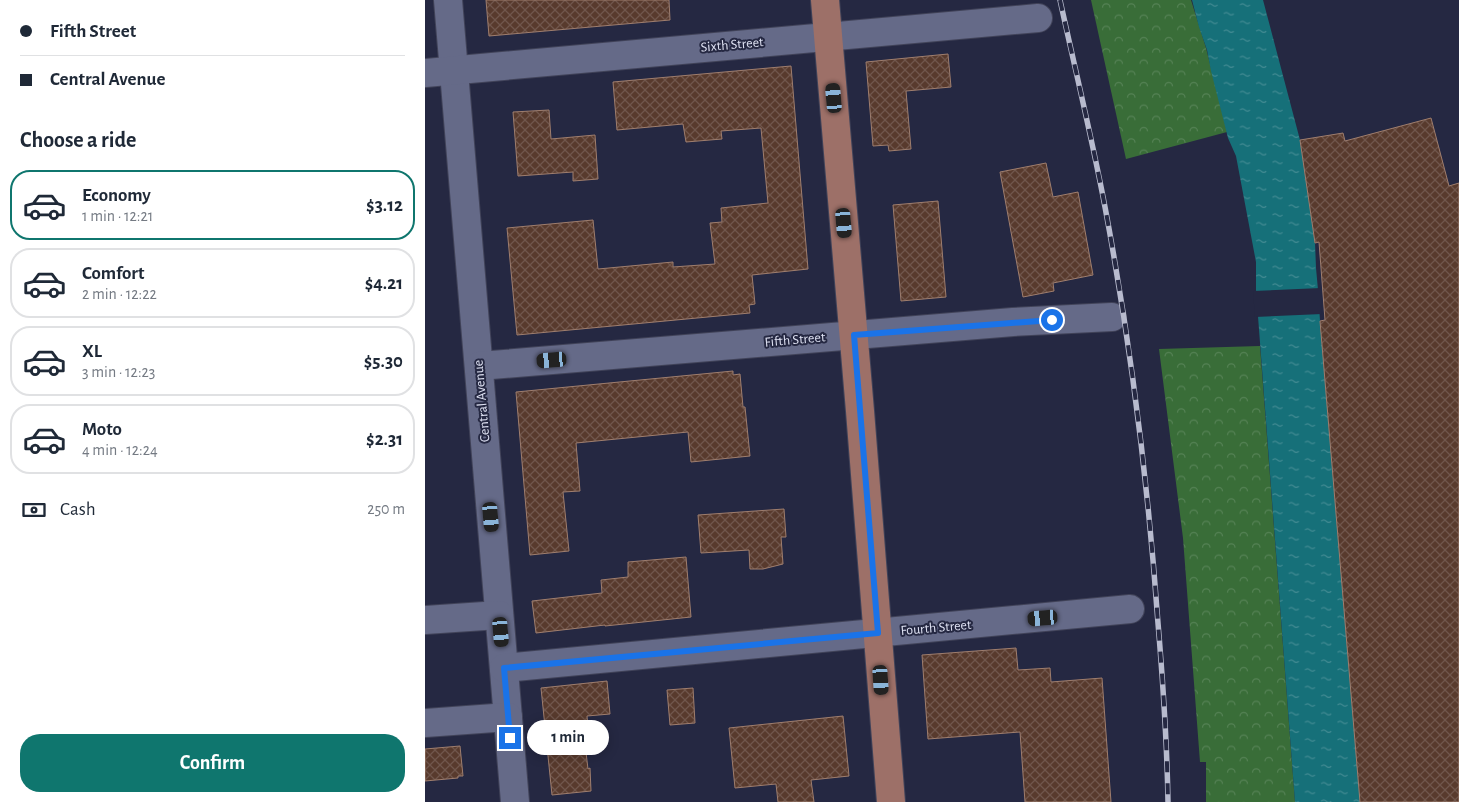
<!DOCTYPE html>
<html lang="en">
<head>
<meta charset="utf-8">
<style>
	:root { --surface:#fff; --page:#f2f2f3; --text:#1f2937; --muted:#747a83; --line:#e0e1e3; --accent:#0f766e }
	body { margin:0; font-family:"Alegreya Sans",sans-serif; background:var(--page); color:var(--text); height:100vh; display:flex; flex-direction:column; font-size:19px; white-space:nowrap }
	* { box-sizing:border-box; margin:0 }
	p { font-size:16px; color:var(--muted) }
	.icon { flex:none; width:28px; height:28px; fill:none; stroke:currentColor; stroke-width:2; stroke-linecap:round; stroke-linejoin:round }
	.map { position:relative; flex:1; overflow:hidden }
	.side { display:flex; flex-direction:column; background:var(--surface); width:425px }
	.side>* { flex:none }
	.top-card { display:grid; align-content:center; height:110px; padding:0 20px; background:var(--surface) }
	.end { position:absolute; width:22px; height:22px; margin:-11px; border:6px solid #1a73e8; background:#fff; box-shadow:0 0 0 2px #fff }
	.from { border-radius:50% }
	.bubble { position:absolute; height:35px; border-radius:18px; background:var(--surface); box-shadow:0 2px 12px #0003; font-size:16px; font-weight:700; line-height:35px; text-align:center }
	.car { position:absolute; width:15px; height:30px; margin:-15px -8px; border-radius:6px; box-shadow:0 0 4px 1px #0007; background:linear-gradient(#222 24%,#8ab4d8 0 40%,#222 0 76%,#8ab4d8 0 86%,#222 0) }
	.top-card b { display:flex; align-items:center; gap:18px; height:48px; font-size:19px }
	.top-card b+b { border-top:1px solid var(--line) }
	.top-card i { width:12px; height:12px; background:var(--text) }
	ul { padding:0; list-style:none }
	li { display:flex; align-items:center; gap:15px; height:70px; margin:0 10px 8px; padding:0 10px; border:2px solid var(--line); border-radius:20px }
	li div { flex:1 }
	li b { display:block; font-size:19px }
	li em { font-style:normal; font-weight:700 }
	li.selected { border-color:var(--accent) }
	li>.icon { width:45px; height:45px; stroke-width:1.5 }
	h2 { padding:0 20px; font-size:22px; line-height:60px }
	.pay { display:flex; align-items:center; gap:12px; height:55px; padding:0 20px; font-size:19px }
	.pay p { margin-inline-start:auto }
	.button { display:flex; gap:10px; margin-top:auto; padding:10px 20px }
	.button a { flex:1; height:58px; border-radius:20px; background:var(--accent); color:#fff; font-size:20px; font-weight:700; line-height:58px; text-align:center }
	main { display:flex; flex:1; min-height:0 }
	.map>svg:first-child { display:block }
	.forest { fill:url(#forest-crowns) }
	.water { fill:url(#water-ripples) }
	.pier { fill:#252842 }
	.building { fill:url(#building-cross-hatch); stroke:#9f7e6e }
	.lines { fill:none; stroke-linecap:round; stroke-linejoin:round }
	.minor-casing { stroke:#414359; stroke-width:30 }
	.major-casing { stroke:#414359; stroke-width:30 }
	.minor { stroke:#656a88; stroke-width:28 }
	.major { stroke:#9d7068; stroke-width:28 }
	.rail-casing { stroke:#b8bbce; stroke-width:5.5 }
	.rail { stroke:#252842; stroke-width:4; stroke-dasharray:11; stroke-linecap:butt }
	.route { stroke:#1a73e8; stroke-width:6 }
	.labels { text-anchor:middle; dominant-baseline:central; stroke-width:4; stroke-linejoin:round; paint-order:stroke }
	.street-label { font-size:14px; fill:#e0e3f4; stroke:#252842 }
</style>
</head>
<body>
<main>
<section class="side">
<div class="top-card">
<b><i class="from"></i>Fifth Street</b>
<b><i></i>Central Avenue</b>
</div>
<h2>Choose a ride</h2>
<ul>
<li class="selected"><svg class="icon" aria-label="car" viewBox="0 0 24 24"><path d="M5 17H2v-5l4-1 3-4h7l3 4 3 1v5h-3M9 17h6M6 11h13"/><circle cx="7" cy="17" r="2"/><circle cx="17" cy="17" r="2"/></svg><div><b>Economy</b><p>1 min · 12:21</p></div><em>$3.12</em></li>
<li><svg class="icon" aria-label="car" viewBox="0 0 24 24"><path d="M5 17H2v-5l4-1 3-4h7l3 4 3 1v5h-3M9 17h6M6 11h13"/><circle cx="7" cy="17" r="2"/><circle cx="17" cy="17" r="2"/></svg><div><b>Comfort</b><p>2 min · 12:22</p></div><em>$4.21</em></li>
<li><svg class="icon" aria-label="car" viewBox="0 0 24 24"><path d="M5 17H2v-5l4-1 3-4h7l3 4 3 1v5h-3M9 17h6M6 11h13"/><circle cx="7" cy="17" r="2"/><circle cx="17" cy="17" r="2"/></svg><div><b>XL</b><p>3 min · 12:23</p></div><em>$5.30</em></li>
<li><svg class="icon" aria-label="car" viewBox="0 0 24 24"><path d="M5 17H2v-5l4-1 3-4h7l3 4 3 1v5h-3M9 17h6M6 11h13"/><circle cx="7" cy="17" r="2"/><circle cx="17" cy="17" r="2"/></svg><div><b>Moto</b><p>4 min · 12:24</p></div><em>$2.31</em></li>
</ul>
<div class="pay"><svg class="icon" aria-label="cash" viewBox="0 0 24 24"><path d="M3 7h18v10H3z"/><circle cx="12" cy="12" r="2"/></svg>Cash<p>250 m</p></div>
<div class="button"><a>Confirm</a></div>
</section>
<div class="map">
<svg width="1034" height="802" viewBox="0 0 1034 802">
	<defs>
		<pattern id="forest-crowns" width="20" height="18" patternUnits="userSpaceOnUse" patternTransform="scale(1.25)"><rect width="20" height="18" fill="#396d38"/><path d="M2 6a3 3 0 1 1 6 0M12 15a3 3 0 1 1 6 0" fill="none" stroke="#558255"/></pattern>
		<pattern id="water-ripples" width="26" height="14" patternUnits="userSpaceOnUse" patternTransform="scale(1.25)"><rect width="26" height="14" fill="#167079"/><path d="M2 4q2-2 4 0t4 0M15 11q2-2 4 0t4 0" fill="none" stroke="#438b93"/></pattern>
		<pattern id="building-cross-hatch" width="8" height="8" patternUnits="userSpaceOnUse" patternTransform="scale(1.25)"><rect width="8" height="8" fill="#583a2d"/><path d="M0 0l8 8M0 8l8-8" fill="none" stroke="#70564c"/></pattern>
	</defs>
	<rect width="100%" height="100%" fill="#252842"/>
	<g class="forest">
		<polygon points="666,0 766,0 781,48 802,132 701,159"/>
		<polygon points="835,346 870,802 781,802 781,762 775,762 758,538 734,349"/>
	</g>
	<polygon class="water" points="767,0 838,0 875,140 890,243 891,268 893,290 895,321 935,802 870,802 831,290 831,262 811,156 803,138 786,71 782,50 774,27"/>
	<polygon class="pier" points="896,288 897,314 830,317 828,291"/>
	<g class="building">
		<polygon points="61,0 244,0 245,20 64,36"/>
		<polygon points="523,54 526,87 481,91 486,149 464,151 463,145 448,146 441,62"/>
		<polygon points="366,66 383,269 327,275 330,304 324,305 325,313 92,335 82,228 168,220 173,269 248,262 248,267 290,264 285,223 297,222 296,208 343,203 336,128 296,131 297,139 261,142 258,124 192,130 188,82"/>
		<polygon points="124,110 126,139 170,135 173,179 148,181 148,172 93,176 88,112"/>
		<polygon points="1006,118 1024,186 1034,183 1034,802 935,802 895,321 900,320 894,242 890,243 875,140 918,133 920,141"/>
		<polygon points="621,163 628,197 653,192 668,275 628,283 629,291 598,297 575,172"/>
		<polygon points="513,201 521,297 476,301 468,205"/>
		<polygon points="308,371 308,375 315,374 318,407 320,407 325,456 266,462 263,432 151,443 155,491 138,492 144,551 105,555 91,392"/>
		<polygon points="359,509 361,537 356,537 358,564 338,569 325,569 324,550 276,553 273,515"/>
		<polygon points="261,557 266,617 180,626 180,625 111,633 107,601 177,593 176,580 203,577 203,562"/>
		<polygon points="591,648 593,670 625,668 626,682 677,678 686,802 600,802 595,732 503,739 497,655"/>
		<polygon points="182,681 185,714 162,716 163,727 158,727 163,769 165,768 166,791 127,795 116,688"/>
		<polygon points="268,688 270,723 245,725 242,690"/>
		<polygon points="418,716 424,776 386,780 389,802 353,802 351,784 310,788 304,728"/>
		<polygon points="35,746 38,776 33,776 33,778 0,781 0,749"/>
	</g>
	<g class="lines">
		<defs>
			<g id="minor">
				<polyline points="23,0 90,802"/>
				<polyline points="0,73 613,18"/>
				<polyline points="54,366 588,322 687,317"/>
				<polyline points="0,620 74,615"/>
				<polyline points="79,668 705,609"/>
				<polyline points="0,723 83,717"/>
			</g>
			<polyline id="major" points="400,0 435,411 466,802"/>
		</defs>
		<use href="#minor" class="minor-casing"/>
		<use href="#major" class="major-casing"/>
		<use href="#minor" class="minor"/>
		<use href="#major" class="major"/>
		<defs>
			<path id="rail" d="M 635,0 C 650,69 667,138 680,207 C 706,345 723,483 733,623 C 738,683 742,742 743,802"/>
		</defs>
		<use href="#rail" class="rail-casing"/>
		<use href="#rail" class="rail"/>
	</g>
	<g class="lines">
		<polyline class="route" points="85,738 79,668 453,633 429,335 627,320"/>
	</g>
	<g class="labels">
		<g class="street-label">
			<text transform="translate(307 45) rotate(-5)">Sixth Street</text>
			<text transform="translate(370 340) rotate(-5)">Fifth Street</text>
			<text transform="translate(57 401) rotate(-95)">Central Avenue</text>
			<text transform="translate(511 628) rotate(-5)">Fourth Street</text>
		</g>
	</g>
</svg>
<i class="end from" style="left:627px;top:320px"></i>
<i class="end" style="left:85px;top:738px"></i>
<div class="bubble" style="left:102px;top:720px;width:82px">1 min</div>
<i class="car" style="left:409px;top:98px;rotate:355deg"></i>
<i class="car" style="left:419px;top:223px;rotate:175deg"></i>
<i class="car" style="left:127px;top:360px;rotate:265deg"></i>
<i class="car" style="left:66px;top:517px;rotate:175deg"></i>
<i class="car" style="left:618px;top:618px;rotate:265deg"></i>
<i class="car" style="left:76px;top:632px;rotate:175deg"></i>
<i class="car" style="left:456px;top:680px;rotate:176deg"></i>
</div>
</main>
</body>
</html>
